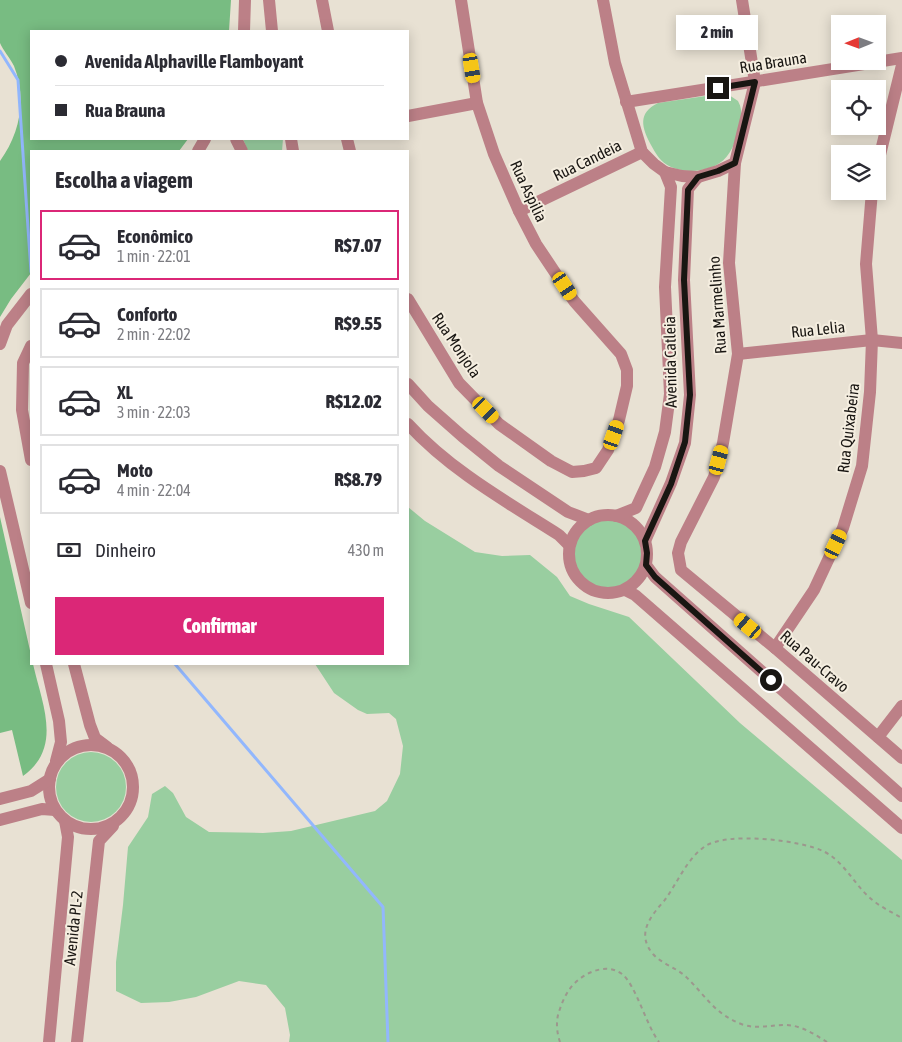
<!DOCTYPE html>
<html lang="pt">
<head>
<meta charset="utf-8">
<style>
	:root { --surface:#fff; --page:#f2f2f3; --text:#2b2b33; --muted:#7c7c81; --line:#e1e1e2; --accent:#db2777 }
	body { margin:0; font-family:"Asap Condensed",sans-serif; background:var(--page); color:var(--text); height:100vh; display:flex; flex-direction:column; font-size:19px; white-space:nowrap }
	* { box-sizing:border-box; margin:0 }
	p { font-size:16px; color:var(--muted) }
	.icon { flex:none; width:28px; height:28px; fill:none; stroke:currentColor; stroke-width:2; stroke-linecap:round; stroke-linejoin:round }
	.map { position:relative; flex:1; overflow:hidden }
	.panel { position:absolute; left:30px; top:150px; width:379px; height:515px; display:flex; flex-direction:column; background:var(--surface); border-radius:0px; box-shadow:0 2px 12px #0003 }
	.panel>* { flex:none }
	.hud { position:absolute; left:30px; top:30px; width:379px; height:110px; border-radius:0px; box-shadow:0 2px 12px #0003; display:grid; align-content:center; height:110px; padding:0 25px; background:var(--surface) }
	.needle { width:32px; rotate:269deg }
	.tools { position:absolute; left:831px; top:15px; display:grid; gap:10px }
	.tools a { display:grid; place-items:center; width:55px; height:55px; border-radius:0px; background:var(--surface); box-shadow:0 2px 12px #0003; font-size:25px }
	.end { position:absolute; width:22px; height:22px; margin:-11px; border:6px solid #191612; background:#fff; box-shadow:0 0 0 2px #fff }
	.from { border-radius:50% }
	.bubble { position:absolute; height:35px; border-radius:0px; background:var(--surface); box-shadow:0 2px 12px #0003; font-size:16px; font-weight:800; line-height:35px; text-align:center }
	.car { position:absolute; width:15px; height:30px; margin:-15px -8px; border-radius:6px; box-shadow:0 0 4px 1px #0007; background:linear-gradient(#f5c518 24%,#345 0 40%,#f5c518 0 76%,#345 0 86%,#f5c518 0) }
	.hud b { display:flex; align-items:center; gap:18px; height:48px; font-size:19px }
	.hud b+b { border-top:1px solid var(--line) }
	.hud i { width:12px; height:12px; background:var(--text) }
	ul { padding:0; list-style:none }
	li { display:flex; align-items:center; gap:15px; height:70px; margin:0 10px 8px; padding:0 15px; border:2px solid var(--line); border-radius:0px }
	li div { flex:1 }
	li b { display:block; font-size:19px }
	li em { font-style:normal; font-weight:800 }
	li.on { border-color:var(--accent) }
	li>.icon { width:45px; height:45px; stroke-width:1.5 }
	h2 { padding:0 25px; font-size:22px; line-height:60px }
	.pay { display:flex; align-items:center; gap:12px; height:55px; padding:0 25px; font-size:19px }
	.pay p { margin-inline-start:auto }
	.button { display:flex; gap:10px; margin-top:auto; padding:10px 25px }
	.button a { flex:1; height:58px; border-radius:0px; background:var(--accent); color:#fff; font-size:20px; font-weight:800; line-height:58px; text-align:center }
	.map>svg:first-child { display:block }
	.green { fill:#99cea0 }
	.forest { fill:#78bc82 }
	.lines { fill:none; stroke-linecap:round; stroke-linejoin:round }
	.stream { stroke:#92b7fd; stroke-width:3 }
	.path { stroke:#9c978d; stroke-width:2; stroke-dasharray:4 4; stroke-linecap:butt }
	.minor { stroke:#bc8087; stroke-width:12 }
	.route { stroke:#191612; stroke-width:6 }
	.labels { text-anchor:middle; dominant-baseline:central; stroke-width:4; stroke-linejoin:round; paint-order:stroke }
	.street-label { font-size:16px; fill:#191612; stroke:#f5eee0 }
</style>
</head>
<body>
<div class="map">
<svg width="902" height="1042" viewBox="0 0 902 1042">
	<rect width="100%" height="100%" fill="#e8e1d3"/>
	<g class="green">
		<path d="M 726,93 L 738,101 C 745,113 739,125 736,138 C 732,152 724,164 709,168 C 696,172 684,172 671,167 C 660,162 656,154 651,145 C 642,128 637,113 658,103 Z"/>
		<polygon points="243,139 283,139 282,151 248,151"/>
		<polygon points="408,507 425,521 475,552 502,556 530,555 557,577 570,596 589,604 629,617 740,723 902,860 902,1042 289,1042 290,1035 285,1008 266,985 239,981 196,997 169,1002 141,1003 116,991 116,962 123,905 128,847 148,817 152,794 165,786 173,793 186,817 209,832 263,833 291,831 375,811 387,801 400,774 403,746 396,719 389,713 367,714 358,710 334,693 315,664 408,664"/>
		<circle cx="608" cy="554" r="34"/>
		<circle cx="91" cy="787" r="35"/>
	</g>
	<g class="forest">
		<path d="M 0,0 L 231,0 L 229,31 L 31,31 L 31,139 L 188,139 L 179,151 L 31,151 L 31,273 L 11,299 L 0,317 L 0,161 C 20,134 27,98 14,66 C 10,58 3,50 0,43 C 0,36 0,9 0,0 Z"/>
		<path d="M 0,517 L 31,655 L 31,664 L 33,664 C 42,704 63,747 23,776 L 12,730 L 0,733 Z"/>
	</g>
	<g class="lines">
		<g class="stream">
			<polyline points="0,51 18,80 31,272"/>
			<polyline points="175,664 383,907 388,1042"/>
		</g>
		<g class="path">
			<path d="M 560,1042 C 557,1033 556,1024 558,1015 C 560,1008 564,997 569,990 C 579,975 605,961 622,974 C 636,985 646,1025 659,1042"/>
			<path d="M 827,1042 C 814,1034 801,1025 785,1025 C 771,1025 758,1029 744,1025 C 714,1015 705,994 684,975 C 674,967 661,963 653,954 C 636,934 650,917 664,901 C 677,884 686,860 704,847 C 725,831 802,840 825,852 C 845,863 854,884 870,898 C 879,906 891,912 902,918"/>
		</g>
		<g class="minor">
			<polyline points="269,0 272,31"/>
			<polyline points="322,0 328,31"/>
			<polyline points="603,0 615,63 642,152 654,164 665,172 682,176 698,177 718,171 735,163"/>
			<polyline points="742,0 755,82 735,163 729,263 738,354 723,443 714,477 681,542 678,553 681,570 775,648 902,758"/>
			<polyline points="244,31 245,0"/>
			<polyline points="626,102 902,58"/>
			<polyline points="408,116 477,103"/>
			<polyline points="236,139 242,151"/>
			<polyline points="291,139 293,151"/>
			<polyline points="347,139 350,151"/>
			<polyline points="198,151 205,139"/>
			<polyline points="878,163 902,65"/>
			<polyline points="519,211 642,152"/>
			<polyline points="408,299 459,383 499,424 551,461 572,472 584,471 596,468 608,450 619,420 627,386 627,370 621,354 574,301 536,244 519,211 494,154 477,103 461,0"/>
			<polyline points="0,344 7,325 31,294"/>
			<polyline points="31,346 23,363 22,410 31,460"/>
			<polyline points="738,354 872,340 902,343"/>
			<polyline points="408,384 428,406 462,436 499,466 568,512 589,520"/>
			<path d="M 408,424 C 450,470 507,502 559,535 L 569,545"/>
			<polyline points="0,471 31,603"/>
			<circle cx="608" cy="554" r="39"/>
			<polyline points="616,516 636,508 655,467 665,432 670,394 665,287 671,187 665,172"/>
			<polyline points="645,541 671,483 685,443 690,395 684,280 688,189 698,177"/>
			<polyline points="646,565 655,577 902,796"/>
			<polyline points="625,590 635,595 902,828"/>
			<polyline points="775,648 814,590 843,528 862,466 870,392 872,340 866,264 872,191"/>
			<polyline points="46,664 59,721 61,742 56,761"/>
			<polyline points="74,664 90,725 95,738 107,747"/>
			<polyline points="878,737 902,706"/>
			<circle cx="91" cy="787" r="42"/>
			<polyline points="0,799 31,791 50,779"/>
			<polyline points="0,820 42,809 55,810"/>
			<polyline points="49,1042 68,837 65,821"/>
			<polyline points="77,1042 99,841 113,826"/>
		</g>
	</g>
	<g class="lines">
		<polyline class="route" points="718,88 755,82 735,163 718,171 698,177 688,190 684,280 690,395 685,442 671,484 645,541 647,553 646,565 655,577 771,680"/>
	</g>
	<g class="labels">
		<g class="street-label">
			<text transform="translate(773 62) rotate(-9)">Rua Brauna</text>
			<text transform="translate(587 160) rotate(-26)">Rua Candeia</text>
			<text transform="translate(529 191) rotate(65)">Rua Aspilia</text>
			<text transform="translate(717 305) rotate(-94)">Rua Marmelinho</text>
			<text transform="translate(818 329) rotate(-6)">Rua Lelia</text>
			<text transform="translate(457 345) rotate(56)">Rua Monjola</text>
			<text transform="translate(670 362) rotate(-91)">Avenida Catleia</text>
			<text transform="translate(848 428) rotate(-83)">Rua Quixabeira</text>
			<text transform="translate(815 661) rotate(41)">Rua Pau-Cravo</text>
			<text transform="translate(73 928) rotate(-84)">Avenida PL-2</text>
		</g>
	</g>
</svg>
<div class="tools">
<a><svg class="needle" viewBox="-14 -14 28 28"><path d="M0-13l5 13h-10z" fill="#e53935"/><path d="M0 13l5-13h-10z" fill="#7c7c81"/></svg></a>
<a><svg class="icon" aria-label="locate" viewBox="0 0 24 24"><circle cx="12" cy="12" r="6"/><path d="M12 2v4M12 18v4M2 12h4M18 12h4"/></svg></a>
<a><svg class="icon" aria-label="layers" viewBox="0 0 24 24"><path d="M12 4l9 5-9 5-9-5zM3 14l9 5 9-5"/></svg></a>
</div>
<i class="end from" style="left:771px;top:680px"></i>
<i class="end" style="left:718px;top:88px"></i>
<div class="bubble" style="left:676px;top:15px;width:82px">2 min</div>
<i class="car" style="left:472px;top:68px;rotate:171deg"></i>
<i class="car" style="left:565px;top:286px;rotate:146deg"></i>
<i class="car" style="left:486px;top:410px;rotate:136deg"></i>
<i class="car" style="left:614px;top:435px;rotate:19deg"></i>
<i class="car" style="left:719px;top:460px;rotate:15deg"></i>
<i class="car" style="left:836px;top:544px;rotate:25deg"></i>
<i class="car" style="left:748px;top:626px;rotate:310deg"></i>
<div class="hud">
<b><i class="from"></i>Avenida Alphaville Flamboyant</b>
<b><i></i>Rua Brauna</b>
</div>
<section class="panel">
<h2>Escolha a viagem</h2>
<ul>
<li class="on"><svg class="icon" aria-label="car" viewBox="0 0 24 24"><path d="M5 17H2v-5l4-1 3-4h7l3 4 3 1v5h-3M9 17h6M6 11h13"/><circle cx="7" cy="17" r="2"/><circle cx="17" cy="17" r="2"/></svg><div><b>Econômico</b><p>1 min · 22:01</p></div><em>R$7.07</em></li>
<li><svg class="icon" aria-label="car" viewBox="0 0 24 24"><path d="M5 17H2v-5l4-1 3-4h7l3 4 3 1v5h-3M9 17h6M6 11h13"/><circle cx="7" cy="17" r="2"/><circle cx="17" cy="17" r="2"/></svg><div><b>Conforto</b><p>2 min · 22:02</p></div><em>R$9.55</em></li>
<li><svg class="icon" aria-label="car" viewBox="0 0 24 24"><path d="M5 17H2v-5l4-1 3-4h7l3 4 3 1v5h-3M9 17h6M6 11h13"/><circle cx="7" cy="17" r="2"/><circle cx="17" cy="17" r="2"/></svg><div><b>XL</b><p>3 min · 22:03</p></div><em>R$12.02</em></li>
<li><svg class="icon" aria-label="car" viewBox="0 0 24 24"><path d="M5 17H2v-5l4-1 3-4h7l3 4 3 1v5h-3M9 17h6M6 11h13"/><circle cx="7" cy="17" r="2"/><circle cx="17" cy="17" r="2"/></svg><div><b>Moto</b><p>4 min · 22:04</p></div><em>R$8.79</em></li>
</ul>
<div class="pay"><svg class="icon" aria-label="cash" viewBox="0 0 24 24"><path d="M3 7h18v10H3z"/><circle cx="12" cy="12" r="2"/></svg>Dinheiro<p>430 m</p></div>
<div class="button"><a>Confirmar</a></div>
</section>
</div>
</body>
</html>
